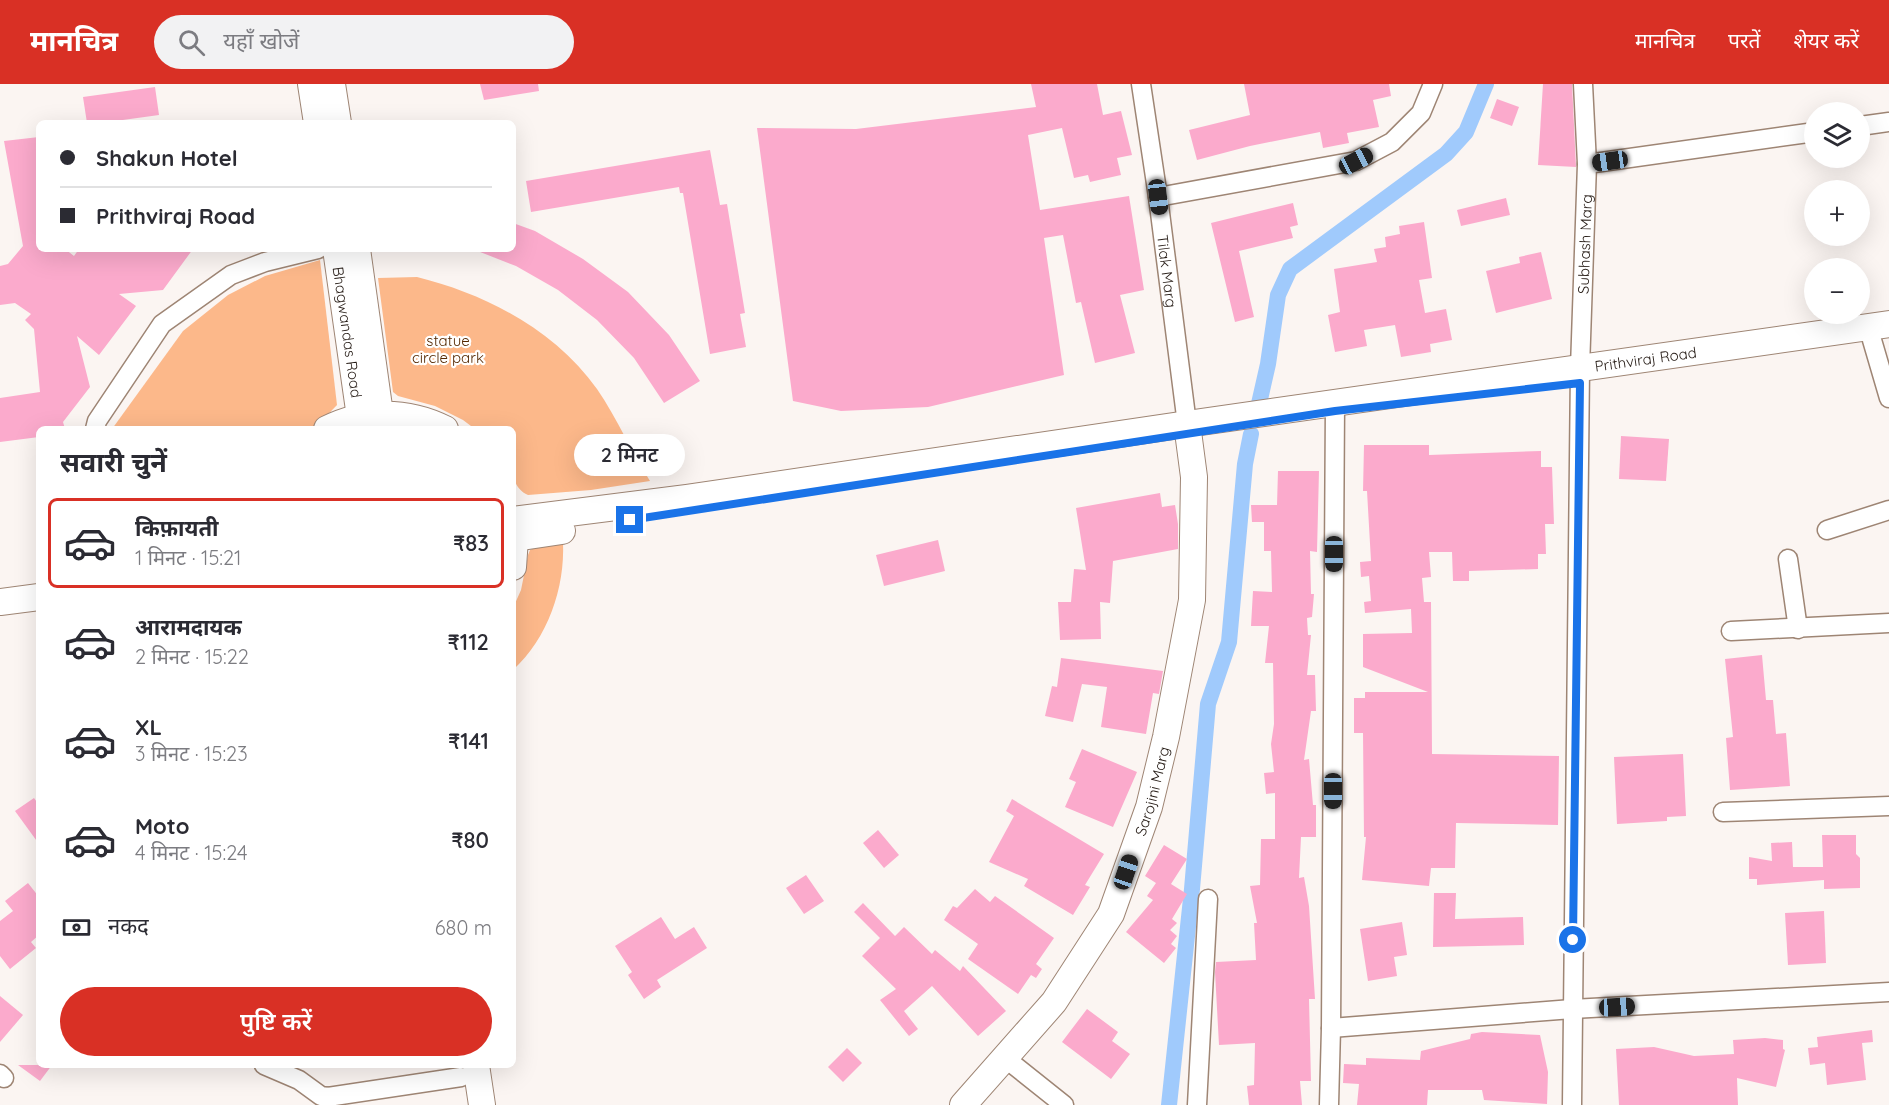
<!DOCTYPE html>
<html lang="hi">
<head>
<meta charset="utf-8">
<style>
	:root { --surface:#fff; --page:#f2f2f3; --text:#2b2b33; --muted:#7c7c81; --line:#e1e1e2; --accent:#d93025 }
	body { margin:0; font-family:Quicksand,"Noto Sans Devanagari",sans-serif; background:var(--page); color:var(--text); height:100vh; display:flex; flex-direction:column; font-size:22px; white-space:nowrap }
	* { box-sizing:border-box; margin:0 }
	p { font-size:20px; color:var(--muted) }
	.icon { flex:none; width:33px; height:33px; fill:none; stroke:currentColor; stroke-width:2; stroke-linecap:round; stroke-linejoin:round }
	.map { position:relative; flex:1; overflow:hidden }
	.panel { position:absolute; left:36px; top:342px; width:480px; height:642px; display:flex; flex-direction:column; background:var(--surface); border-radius:9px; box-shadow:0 6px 24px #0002 }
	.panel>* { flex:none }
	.hud { position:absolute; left:36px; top:36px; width:480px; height:132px; border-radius:9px; box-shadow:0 6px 24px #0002; display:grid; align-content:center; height:132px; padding:0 24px; background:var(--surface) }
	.fabs { position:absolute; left:1804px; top:18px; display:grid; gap:12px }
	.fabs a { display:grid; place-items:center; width:66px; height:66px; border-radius:50%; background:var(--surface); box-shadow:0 6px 24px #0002; font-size:30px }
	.end { position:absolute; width:27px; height:27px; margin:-14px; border:8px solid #1a73e8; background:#fff; box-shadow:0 0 0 3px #fff }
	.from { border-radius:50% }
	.bubble { position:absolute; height:42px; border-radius:21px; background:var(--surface); box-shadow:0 6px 24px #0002; font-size:20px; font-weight:600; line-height:42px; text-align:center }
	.car { position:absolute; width:18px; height:36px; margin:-18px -9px; border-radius:8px; box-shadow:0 0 4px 2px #0007; background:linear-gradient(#222 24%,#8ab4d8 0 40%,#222 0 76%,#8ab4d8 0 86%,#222 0) }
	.hud b { display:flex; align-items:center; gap:21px; height:57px; font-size:22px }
	.hud b+b { border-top:2px solid var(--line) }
	.hud i { width:15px; height:15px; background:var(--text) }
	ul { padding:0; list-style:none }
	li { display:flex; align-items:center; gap:18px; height:90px; margin:0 12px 9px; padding:0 12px; border:3px solid transparent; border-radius:9px }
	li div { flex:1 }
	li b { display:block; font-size:22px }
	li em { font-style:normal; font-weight:600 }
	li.selected { border-color:var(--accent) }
	li>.icon { width:54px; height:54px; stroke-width:1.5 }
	h2 { padding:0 24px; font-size:27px; line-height:72px }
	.pay { display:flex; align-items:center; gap:15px; height:66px; padding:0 24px; font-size:22px }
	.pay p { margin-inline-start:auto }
	.action { display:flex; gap:12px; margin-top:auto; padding:12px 24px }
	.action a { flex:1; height:69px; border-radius:36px; background:var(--accent); color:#fff; font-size:24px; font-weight:600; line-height:69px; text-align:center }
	header { display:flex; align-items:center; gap:36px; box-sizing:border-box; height:84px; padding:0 30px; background:var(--accent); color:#fff }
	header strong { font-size:28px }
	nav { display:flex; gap:33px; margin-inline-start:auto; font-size:21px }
	.search { width:420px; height:54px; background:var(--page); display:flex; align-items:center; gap:15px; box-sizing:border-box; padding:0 21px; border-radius:33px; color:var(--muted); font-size:22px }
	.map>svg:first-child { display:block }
	.green { fill:#fcb88a }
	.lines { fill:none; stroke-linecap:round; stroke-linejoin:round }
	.canal { stroke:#a0cafc; stroke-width:16 }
	.building { fill:#fbaacc }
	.street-casing { stroke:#9e8574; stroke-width:21 }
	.secondary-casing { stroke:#9e8574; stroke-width:28 }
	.street { stroke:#fff; stroke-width:18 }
	.secondary { stroke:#fff; stroke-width:26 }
	.route { stroke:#1a73e8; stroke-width:8 }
	.labels { text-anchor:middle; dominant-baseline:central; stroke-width:4.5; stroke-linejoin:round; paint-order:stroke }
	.street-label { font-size:15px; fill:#241a14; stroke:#fff }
	.park-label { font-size:15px; fill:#532701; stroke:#fff }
</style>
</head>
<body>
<header>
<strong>मानचित्र</strong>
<div class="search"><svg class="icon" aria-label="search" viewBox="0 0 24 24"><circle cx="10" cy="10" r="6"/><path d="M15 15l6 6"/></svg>यहाँ खोजें</div>
<nav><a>मानचित्र</a><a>परतें</a><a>शेयर करें</a></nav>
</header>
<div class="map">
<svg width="1889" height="1021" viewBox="0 0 1889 1021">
	<rect width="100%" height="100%" fill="#fbf5f2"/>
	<g class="green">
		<polygon points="320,176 337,321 314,345 112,345 183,247 228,211 265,192"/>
		<path d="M 417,193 C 486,210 555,246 597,305 C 617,334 631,367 650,397 L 591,406 L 528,411 C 505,401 513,366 513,345 L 475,345 L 463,336 L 435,322 L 398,312 L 393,308 L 378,194 Z"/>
		<path d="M 563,458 C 565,504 548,554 513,586 L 513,524 L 521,506 L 528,471 L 530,466 L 534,464 Z"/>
	</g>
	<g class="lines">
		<g class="canal">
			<polyline points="1258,324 1268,280 1278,211 1290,185 1446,70 1466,48 1486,0"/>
			<polyline points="1169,1021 1192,805 1208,620 1229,558 1245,380 1251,350"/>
		</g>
	</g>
	<g class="building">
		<polygon points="480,0 538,0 539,7 484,16"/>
		<polygon points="1031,0 1097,0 1103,31 1121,27 1132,71 1117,74 1121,91 1090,98 1088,91 1074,94 1062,44 1028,51 1040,126 1129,112 1144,206 1120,211 1135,269 1095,279 1081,218 1076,219 1063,151 1044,154 1064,291 928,323 841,327 793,317 757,44 856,45 1036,23"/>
		<polygon points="1244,0 1389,0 1391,12 1373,16 1379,43 1347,49 1349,59 1323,64 1320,48 1250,62 1197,76 1189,46 1250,31"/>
		<polygon points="1543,0 1572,0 1576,83 1538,81"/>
		<polygon points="155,3 159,31 101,39 87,39 83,13"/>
		<polygon points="1497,15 1519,23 1512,42 1490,34"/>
		<polygon points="39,53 39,165 65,165 74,172 79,165 193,165 163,206 119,210 136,222 99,271 77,252 90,303 63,338 65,345 39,345 39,353 0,358 0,314 40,308 34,245 25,236 31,230 15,219 0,221 0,182 8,180 23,162 4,57"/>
		<polygon points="710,66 720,121 727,120 745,229 740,230 746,263 710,270 683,109 680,109 679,103 531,128 526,97"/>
		<polygon points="1506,114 1510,131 1461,142 1457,126"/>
		<polygon points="1293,119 1298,141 1290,143 1293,154 1239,167 1254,233 1235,238 1211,139"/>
		<polygon points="1424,138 1432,194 1419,196 1425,229 1446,225 1452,256 1430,260 1431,268 1401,273 1395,241 1364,246 1367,262 1335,268 1328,231 1340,228 1334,185 1377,178 1374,165 1386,163 1385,153 1400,150 1399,142"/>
		<polygon points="513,139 535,147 583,175 628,208 669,251 700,297 664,319 634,274 597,236 558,206 516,182 475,166 513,165"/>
		<polygon points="1541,168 1552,215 1496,229 1486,187 1520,179 1519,173"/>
		<polygon points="1621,352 1669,355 1666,397 1619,395"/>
		<polygon points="1364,361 1429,361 1429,371 1541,367 1541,383 1552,383 1554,440 1545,440 1546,470 1538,470 1538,485 1469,487 1469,497 1453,497 1452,468 1429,468 1431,493 1422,494 1424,518 1431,518 1432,670 1559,672 1558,741 1456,739 1455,784 1431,784 1429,802 1362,796 1366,753 1364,753 1363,649 1354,649 1354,614 1365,614 1365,608 1428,608 1363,583 1363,550 1412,549 1411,525 1365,529 1364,518 1371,517 1369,492 1361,493 1360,478 1371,477 1367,407 1363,407"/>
		<polygon points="1278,387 1319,387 1317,468 1310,467 1311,510 1314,510 1312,533 1307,534 1308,551 1311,551 1307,591 1315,591 1316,627 1311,627 1304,676 1309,675 1313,721 1316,721 1316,753 1301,753 1299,794 1304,793 1309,822 1315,915 1309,915 1311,997 1300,997 1302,1021 1249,1021 1247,1002 1254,1001 1255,959 1219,961 1215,888 1216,878 1256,876 1254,839 1257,839 1250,802 1260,801 1261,755 1275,755 1275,709 1266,710 1264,689 1274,688 1271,660 1274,640 1273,579 1265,579 1269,542 1251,542 1253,507 1272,508 1271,467 1264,467 1264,438 1252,438 1251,421 1277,421"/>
		<polygon points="1160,409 1162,423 1175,421 1178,440 1178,465 1113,477 1110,519 1100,518 1101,555 1060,556 1058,518 1071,518 1074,485 1086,486 1076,424"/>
		<polygon points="938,456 945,487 884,502 876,471"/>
		<polygon points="1762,571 1766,616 1773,616 1776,650 1786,649 1790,702 1730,706 1726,654 1733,653 1725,575"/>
		<polygon points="1061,574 1163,587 1159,610 1153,609 1146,650 1101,643 1107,603 1082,600 1073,638 1045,632 1052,602 1057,603"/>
		<polygon points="1082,665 1137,688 1113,743 1065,723 1076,698 1069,695"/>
		<polygon points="1683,670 1686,732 1667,733 1667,737 1617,740 1614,673"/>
		<polygon points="34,714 39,721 39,760 15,727"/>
		<polygon points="1012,715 1104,770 1085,801 1090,803 1073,831 1024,802 1028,795 989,778 1014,732 1006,727"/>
		<polygon points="878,746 899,771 884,784 863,759"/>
		<polygon points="1822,751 1856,751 1856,770 1860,774 1860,804 1824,805 1824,796 1757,801 1757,795 1749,795 1749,773 1772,777 1771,759 1792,758 1793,783 1823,783"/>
		<polygon points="1164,761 1187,775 1171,800 1187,810 1172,835 1177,839 1170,846 1177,852 1171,860 1176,864 1164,879 1126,848 1153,816 1147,812 1156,799 1145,792"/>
		<polygon points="806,791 824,817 804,830 786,804"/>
		<polygon points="28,799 39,813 39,851 31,858 36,864 10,885 0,872 0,837 13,827 5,817"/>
		<polygon points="975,805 990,818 995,812 1054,854 1036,880 1042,885 1036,894 1031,891 1018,910 968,875 978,860 944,836 953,822 957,824"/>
		<polygon points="1434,809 1456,809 1455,835 1523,833 1524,861 1433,863"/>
		<polygon points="863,819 895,852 904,843 932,870 935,866 960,887 963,882 1006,927 978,952 932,902 904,927 918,945 909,952 880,916 896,905 862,872 880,854 854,828"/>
		<polygon points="1824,827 1826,879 1788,881 1785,829"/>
		<polygon points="661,833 675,855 694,843 707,864 657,896 661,903 644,915 628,891 632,888 615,862"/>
		<polygon points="1402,838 1407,871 1394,873 1397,892 1368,897 1360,845"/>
		<polygon points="0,912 23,931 0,958"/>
		<polygon points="1087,925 1118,948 1112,957 1130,970 1111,995 1062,958"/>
		<polygon points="1872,946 1873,958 1862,959 1866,996 1827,1001 1825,979 1810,981 1808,964 1818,963 1817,953"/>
		<polygon points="1482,948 1540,951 1548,988 1547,1020 1484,1016 1482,1006 1428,1006 1427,1021 1357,1021 1359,1000 1343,999 1344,980 1366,981 1366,974 1420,976 1421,967 1470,955 1471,950"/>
		<polygon points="1765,954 1783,956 1783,965 1785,966 1776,1003 1737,994 1738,1021 1619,1021 1616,965 1654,963 1694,972 1734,970 1733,956"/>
		<polygon points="847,964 862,979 843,998 828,983"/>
		<polygon points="18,981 52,981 40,997"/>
	</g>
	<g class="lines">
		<defs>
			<g id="street">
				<path id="s1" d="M 1141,0 L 1158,113 L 1187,340"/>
				<polyline points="1860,42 1889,38"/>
				<polyline points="1587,80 1815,48"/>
				<polyline points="1158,113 1356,77 1392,58 1421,29 1433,0"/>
				<polyline points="1872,256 1889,314"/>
				<polyline points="95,345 97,337 162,240 231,191 265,178 318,165"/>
				<polyline points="1827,446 1889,426"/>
				<polyline points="1788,475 1798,545"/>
				<polyline points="1731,547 1889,539"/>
				<polyline points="1723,728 1889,722"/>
				<polyline points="1331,944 1572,925 1889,908"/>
				<polyline points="1005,974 1064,1021"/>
				<polyline points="264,981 299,996 321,1012 328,1013 461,993"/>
				<polyline points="0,990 4,994"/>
				<polyline points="1197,1021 1208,815"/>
				<polyline points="1329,1021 1331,944 1335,319"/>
				<path id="s2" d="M 1572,1021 L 1580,284 L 1587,80 L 1583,0"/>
			</g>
			<g id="secondary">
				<polyline points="311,0 317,39"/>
				<polyline points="332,0 338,39"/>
				<path id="s3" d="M 336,165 L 360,333"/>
				<polyline points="357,165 380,330"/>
				<path d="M 327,345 C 365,326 407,326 445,345"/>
				<path id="s4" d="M 513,436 L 687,414 L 1187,340 L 1889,240"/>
				<polyline points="515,454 562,447"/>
				<polyline points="513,483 515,454 514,438"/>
				<polyline points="0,518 39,513"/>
				<polyline points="476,981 482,1021"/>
				<path id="s5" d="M 963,1021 L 1054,918 L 1111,830 L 1149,723 L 1166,653 L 1192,516 L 1194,393 L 1187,340"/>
			</g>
		</defs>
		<use href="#street" class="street-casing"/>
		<use href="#secondary" class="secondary-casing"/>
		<use href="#street" class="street"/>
		<use href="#secondary" class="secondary"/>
	</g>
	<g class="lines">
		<polyline class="route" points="630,436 1335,327 1580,299 1573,856"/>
	</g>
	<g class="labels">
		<g class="street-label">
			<text stroke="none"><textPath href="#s2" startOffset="861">Subhash Marg</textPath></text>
			<text stroke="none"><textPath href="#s1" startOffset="189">Tilak Marg</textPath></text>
			<text stroke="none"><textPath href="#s3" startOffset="84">Bhagwandas Road</textPath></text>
			<text stroke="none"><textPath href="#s4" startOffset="1144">Prithviraj Road</textPath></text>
			<text stroke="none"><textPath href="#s5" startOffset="372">Sarojini Marg</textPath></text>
		</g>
		<g class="park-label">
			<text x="448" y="256">statue<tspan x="448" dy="17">circle park</tspan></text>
		</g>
	</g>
</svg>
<div class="fabs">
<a><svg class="icon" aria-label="layers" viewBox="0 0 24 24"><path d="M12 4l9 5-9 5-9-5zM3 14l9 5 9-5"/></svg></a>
<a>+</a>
<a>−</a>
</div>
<i class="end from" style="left:1573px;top:856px"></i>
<i class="end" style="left:630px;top:436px"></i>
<div class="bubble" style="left:574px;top:350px;width:111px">2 मिनट</div>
<i class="car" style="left:1356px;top:77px;rotate:62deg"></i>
<i class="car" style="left:1610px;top:77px;rotate:262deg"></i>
<i class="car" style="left:1158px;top:113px;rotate:173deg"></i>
<i class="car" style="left:1334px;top:470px;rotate:180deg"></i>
<i class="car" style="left:1333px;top:707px;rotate:180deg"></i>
<i class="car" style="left:1126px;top:788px;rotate:19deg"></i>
<i class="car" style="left:1617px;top:923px;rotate:87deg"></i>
<div class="hud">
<b><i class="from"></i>Shakun Hotel</b>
<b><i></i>Prithviraj Road</b>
</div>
<section class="panel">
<h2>सवारी चुनें</h2>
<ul>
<li class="selected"><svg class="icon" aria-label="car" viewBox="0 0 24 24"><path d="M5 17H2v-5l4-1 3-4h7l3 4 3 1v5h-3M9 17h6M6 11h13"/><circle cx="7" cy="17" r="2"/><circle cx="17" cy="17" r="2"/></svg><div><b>किफ़ायती</b><p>1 मिनट · 15:21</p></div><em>₹83</em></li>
<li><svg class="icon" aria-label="car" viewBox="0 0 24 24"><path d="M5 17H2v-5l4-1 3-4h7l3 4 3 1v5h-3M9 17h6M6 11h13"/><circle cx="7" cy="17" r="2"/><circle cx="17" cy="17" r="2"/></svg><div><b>आरामदायक</b><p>2 मिनट · 15:22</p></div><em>₹112</em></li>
<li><svg class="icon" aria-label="car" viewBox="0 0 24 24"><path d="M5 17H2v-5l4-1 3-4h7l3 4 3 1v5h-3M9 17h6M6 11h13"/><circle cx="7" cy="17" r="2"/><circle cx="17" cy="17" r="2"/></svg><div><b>XL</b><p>3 मिनट · 15:23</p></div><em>₹141</em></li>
<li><svg class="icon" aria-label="car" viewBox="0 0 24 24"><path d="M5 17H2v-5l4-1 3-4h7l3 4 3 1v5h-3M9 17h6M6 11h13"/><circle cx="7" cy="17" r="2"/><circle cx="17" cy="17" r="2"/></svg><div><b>Moto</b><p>4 मिनट · 15:24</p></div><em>₹80</em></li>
</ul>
<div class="pay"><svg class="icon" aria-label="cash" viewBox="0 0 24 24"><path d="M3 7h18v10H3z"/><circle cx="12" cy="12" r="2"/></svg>नकद<p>680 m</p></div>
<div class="action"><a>पुष्टि करें</a></div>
</section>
</div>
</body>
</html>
